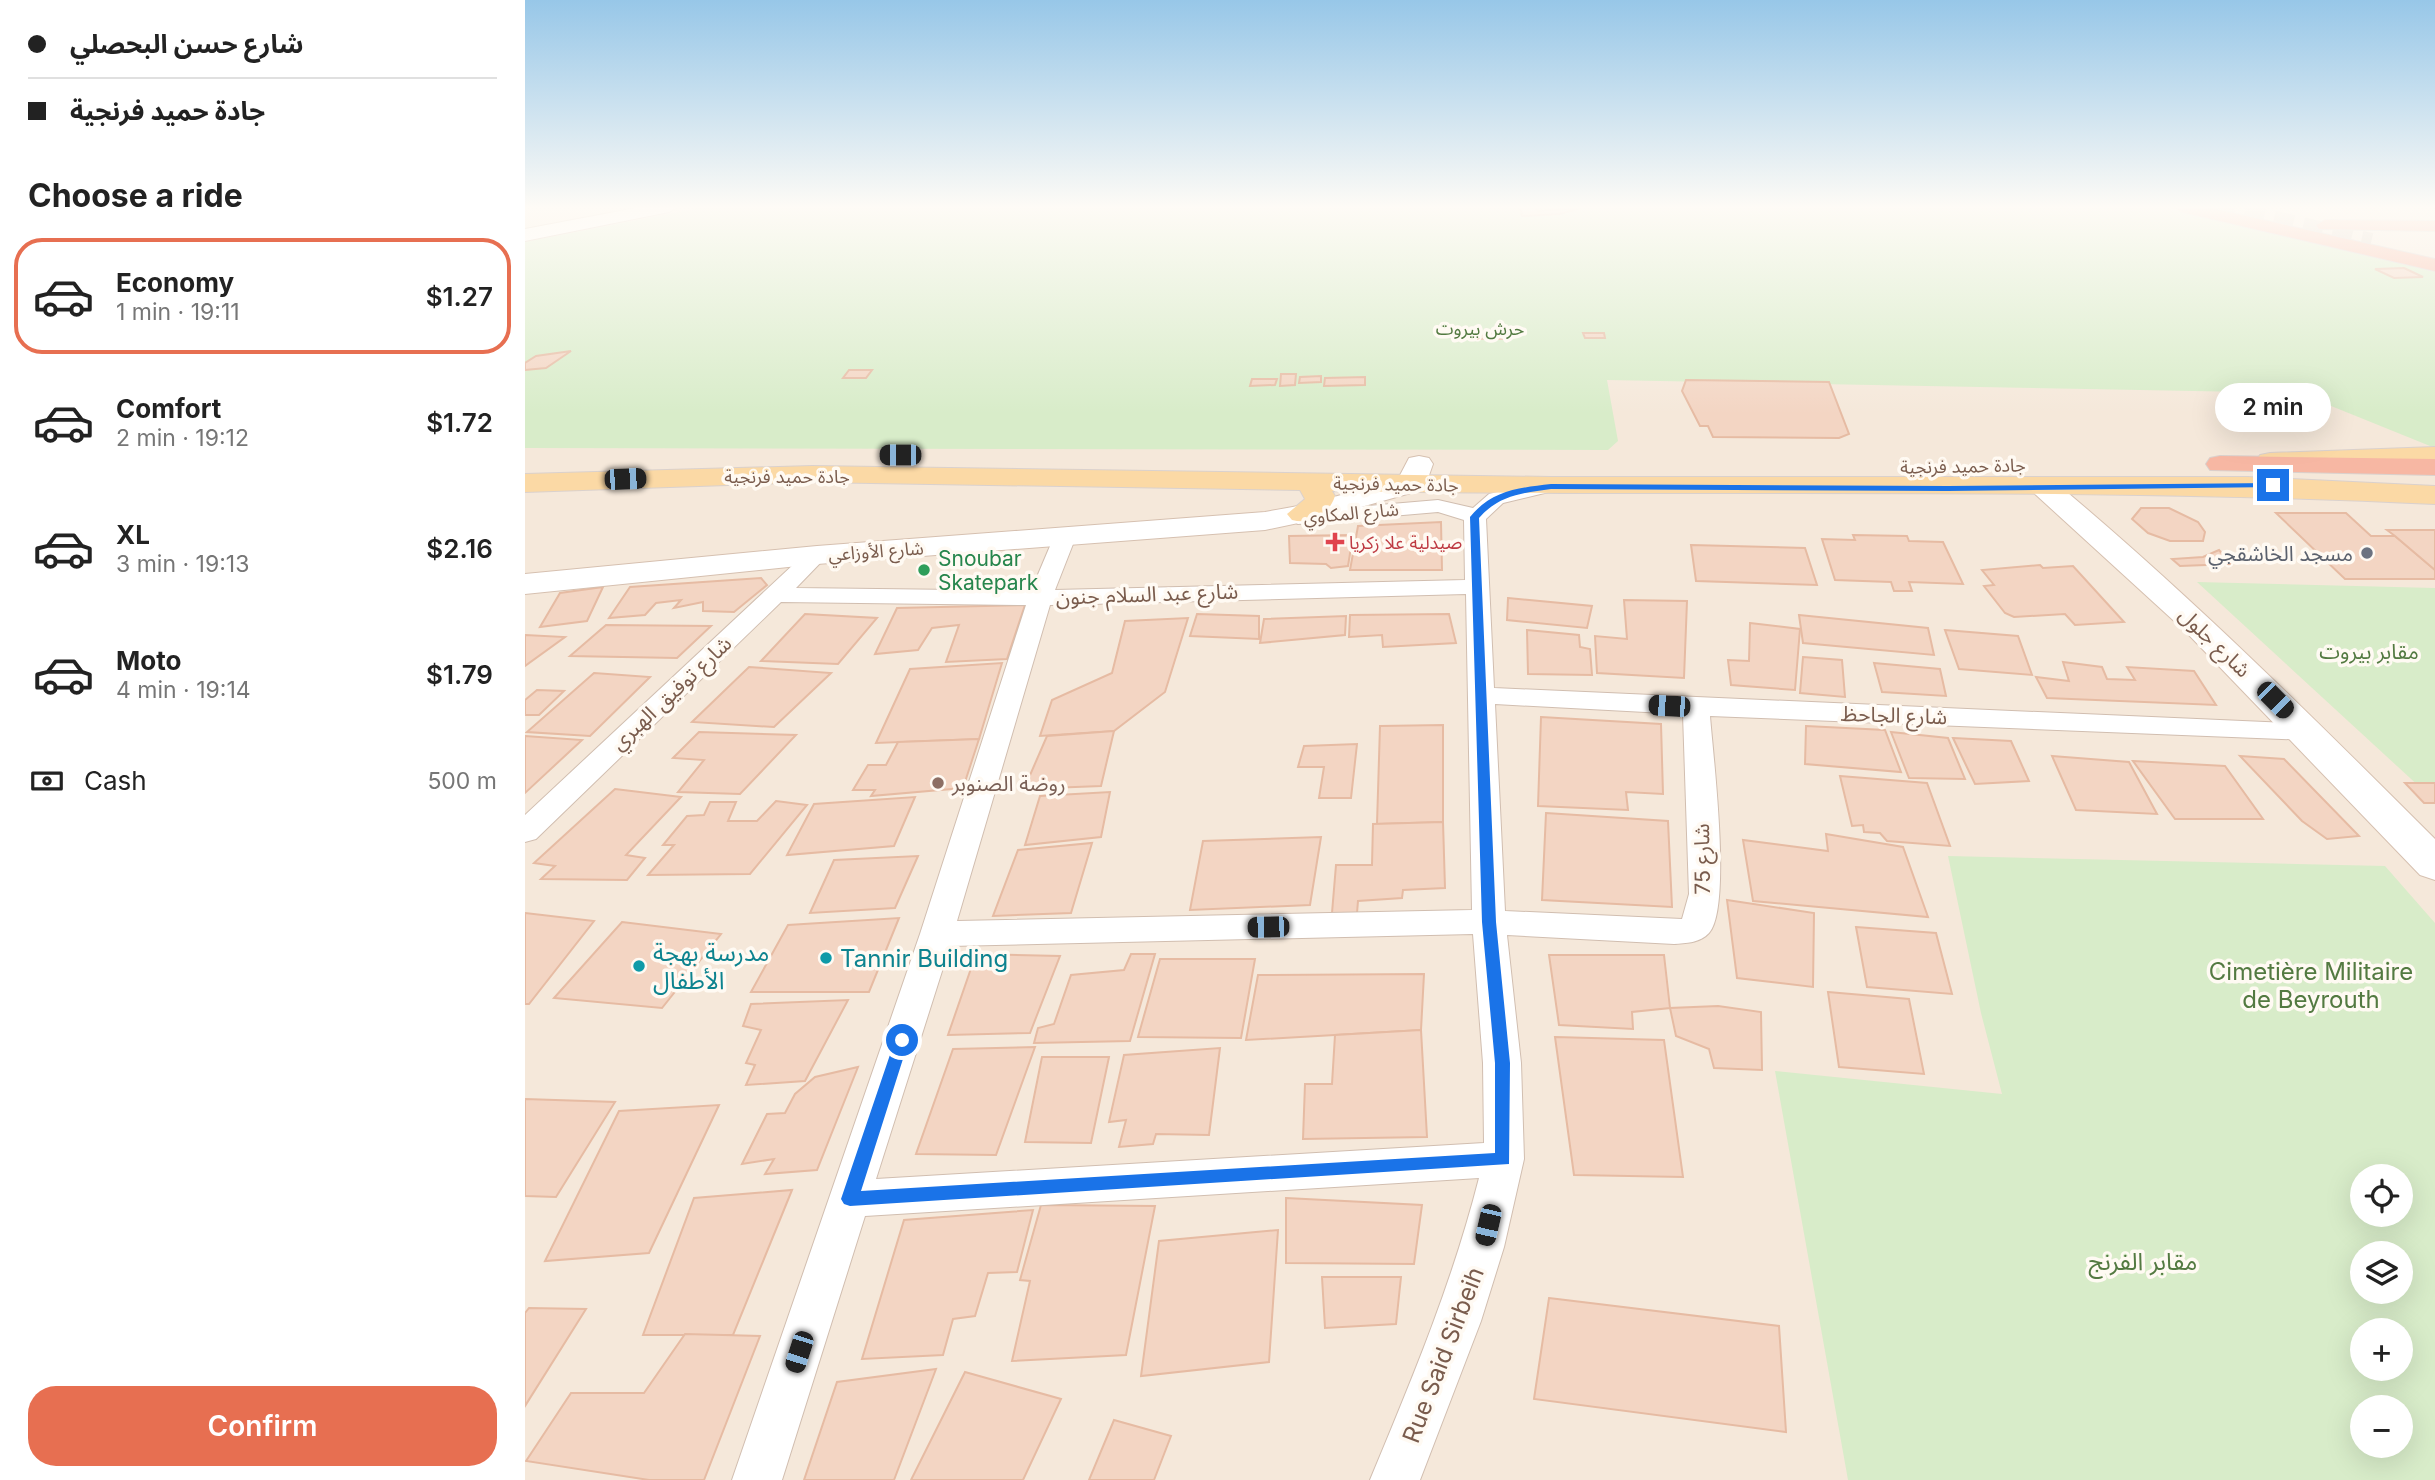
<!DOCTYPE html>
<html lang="en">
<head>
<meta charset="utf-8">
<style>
	:root { --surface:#fff; --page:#f6f6f6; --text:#222; --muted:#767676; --line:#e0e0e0; --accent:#e76f51 }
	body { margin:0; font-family:Inter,"Noto Sans Arabic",sans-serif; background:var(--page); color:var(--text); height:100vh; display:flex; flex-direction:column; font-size:26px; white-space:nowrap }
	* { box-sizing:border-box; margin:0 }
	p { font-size:23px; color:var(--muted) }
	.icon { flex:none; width:38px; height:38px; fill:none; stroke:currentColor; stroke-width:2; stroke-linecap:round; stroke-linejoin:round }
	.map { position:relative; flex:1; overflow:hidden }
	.details { display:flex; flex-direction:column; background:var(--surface); width:525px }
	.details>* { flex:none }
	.hud { display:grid; align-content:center; height:154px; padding:0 28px; background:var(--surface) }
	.controls { position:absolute; left:1825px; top:1164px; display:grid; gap:14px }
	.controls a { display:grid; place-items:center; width:63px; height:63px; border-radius:50%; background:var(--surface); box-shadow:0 7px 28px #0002; font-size:35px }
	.end { position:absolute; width:32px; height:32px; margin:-16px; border:9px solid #1a73e8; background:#fff; box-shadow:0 0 0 4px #fff }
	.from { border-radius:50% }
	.bubble { position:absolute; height:49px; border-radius:24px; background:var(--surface); box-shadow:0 7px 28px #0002; font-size:23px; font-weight:600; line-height:49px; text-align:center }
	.car { position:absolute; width:21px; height:42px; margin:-21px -10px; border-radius:9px; box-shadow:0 0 5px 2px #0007; background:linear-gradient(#222 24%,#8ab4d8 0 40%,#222 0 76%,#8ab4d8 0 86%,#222 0) }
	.hud b { display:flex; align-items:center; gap:24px; height:66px; font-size:26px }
	.hud b+b { border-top:2px solid var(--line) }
	.hud i { width:18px; height:18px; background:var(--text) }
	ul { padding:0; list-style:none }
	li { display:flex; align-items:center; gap:21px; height:116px; margin:0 14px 10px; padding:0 14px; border:4px solid transparent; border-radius:28px }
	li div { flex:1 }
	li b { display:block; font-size:26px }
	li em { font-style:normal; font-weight:600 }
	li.current { border-color:var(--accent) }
	li>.icon { width:63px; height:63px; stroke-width:1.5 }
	h2 { padding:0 28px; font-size:32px; line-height:84px }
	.pay { display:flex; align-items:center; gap:18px; height:77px; padding:0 28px; font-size:26px }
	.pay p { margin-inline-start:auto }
	.button { display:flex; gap:14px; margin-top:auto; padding:14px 28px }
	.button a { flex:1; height:80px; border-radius:28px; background:var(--accent); color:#fff; font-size:28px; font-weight:600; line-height:80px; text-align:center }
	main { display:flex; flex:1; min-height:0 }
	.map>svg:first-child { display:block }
	.residential { fill:#f5e8da; fill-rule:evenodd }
	.green { fill:#d8ecc9; fill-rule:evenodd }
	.building { fill:#f3d5c3; stroke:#e6bba3; stroke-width:2 }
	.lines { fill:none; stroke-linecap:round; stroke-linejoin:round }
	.highway-tunnel { stroke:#dcd0c4; stroke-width:20; stroke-dasharray:20 10; stroke-linecap:butt }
	.street-casing { stroke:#d1beb0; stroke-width:2 }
	.secondary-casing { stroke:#d6c0b0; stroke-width:2 }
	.primary-casing { stroke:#dad1cd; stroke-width:2 }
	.highway-casing { stroke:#dad1cd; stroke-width:2 }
	.street { fill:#fff; fill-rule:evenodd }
	.secondary { fill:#fff; fill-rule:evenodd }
	.primary { fill:#fbd9a5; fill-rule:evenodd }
	.highway { fill:#f7b7a3; fill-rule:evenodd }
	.route { fill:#1a73e8 }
	.health-dot { fill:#e0444e; stroke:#fffaf3; stroke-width:2.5 }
	.worship-dot { fill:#6b7280; stroke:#fffaf3; stroke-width:2.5 }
	.leisure-dot { fill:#2e9e5b; stroke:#fffaf3; stroke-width:2.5 }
	.education-dot { fill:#8d6e63; stroke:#fffaf3; stroke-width:2.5 }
	.culture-dot { fill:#0f9aa8; stroke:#fffaf3; stroke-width:2.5 }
	.labels { text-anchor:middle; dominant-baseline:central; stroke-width:7; stroke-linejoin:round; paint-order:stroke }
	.far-park-label { font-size:18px; fill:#537a41; stroke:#fffaf3 }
	.far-street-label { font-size:18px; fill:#7a5c4d; stroke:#fffaf3 }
	.far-health-label { font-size:18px; fill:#be3a42; stroke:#fffaf3; text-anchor:start }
	.worship-label { font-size:21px; fill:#5b616d; stroke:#fffaf3; text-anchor:end }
	.leisure-label { font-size:21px; fill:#27864d; stroke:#fffaf3; text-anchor:start }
	.street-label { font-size:21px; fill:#7a5c4d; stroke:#fffaf3 }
	.park-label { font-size:21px; fill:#537a41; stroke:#fffaf3 }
	.education-label { font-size:21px; fill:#785e54; stroke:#fffaf3; text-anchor:start }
	.near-culture-label { font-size:24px; fill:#0d838f; stroke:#fffaf3; text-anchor:start }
	.near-park-label { font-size:24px; fill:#537a41; stroke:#fffaf3 }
	.near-street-label { font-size:24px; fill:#7a5c4d; stroke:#fffaf3 }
</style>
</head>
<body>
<main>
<section class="details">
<div class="hud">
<b><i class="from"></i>شارع حسن البحصلي</b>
<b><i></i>جادة حميد فرنجية</b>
</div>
<h2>Choose a ride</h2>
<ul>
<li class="current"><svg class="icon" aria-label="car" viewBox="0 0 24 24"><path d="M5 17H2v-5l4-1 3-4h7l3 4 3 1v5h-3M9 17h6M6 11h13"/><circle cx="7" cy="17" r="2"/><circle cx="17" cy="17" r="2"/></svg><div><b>Economy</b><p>1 min · 19:11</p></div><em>$1.27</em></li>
<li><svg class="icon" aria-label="car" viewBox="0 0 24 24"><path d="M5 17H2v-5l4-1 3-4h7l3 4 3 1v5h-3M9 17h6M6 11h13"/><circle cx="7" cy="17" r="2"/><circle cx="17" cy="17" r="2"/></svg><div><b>Comfort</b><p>2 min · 19:12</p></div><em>$1.72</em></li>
<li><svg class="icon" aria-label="car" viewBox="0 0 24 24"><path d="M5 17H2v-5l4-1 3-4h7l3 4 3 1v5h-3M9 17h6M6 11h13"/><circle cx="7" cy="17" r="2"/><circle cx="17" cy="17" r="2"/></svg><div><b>XL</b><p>3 min · 19:13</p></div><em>$2.16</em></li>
<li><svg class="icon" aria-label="car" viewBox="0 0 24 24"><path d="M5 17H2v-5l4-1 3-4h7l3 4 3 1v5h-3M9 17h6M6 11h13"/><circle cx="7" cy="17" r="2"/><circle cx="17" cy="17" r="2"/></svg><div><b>Moto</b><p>4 min · 19:14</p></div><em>$1.79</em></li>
</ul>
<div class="pay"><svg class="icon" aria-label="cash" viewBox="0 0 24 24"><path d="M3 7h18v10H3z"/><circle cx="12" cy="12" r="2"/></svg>Cash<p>500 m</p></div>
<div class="button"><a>Confirm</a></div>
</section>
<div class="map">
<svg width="1910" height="1480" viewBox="0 0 1910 1480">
	<rect width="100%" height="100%" fill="#fdf6ec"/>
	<path class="residential" d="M 0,207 L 1910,207 L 1910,1480 L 0,1480 ZM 1838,1176 L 1876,1176 L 1876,1214 L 1838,1214 ZM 1838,1253 L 1876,1253 L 1876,1292 L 1838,1292 ZM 1838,1330 L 1876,1330 L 1876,1368 L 1838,1368 ZM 1838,1407 L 1876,1407 L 1876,1446 L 1838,1446 Z"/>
	<g class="green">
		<polygon points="179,207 1635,207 1910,272 1910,448 1774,393 1082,380 1093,441 1083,450 0,448 0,242"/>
		<polygon points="1672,582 1910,588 1910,801"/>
		<path d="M 1423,856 L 1860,866 L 1910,923 L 1910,1480 L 1323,1480 L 1250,1071 L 1477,1094 L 1456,1013 ZM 1838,1176 L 1876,1176 L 1876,1214 L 1838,1214 ZM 1838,1253 L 1876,1253 L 1876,1292 L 1838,1292 ZM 1838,1330 L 1876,1330 L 1876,1368 L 1838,1368 ZM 1838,1407 L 1876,1407 L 1876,1446 L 1838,1446 Z"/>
	</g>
	<g class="building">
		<polygon points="995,207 1012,207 1013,211 1055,208 1035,214 997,216"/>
		<polygon points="1879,268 1898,277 1869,278 1850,269"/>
		<polygon points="1058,333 1079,333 1080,338 1060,338"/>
		<polygon points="953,335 979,335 978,339 952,339"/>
		<polygon points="46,351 21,368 0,370 0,363 11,356"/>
		<polygon points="324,370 347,370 341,378 318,378"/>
		<polygon points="756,374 771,374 770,385 755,386"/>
		<polygon points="796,376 796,382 774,383 775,377"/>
		<polygon points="840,377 840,385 799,386 800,378"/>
		<polygon points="727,379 752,379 750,385 725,386"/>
		<polygon points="1161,380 1304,382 1324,434 1314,438 1188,437 1183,426 1175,426 1157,391"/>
		<polygon points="1616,508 1644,508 1673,522 1680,532 1678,541 1645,541 1623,533 1607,519"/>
		<polygon points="1751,513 1821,513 1846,536 1870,536 1910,570 1910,579 1820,579"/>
		<polygon points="916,522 917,570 825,570 833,526"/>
		<polygon points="1862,530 1910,530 1910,570 1870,536"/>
		<polygon points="828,535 823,566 806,568 801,564 765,563 764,536"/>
		<polygon points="1328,535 1382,536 1384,541 1418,542 1438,584 1384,582 1387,591 1369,591 1366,582 1310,580 1297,539 1330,540"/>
		<polygon points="1166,545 1280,548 1292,585 1171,581"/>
		<polygon points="1694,550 1706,564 1655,566 1647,559 1678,557"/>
		<polygon points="1515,565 1518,568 1548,566 1599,622 1550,625 1540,614 1489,617 1480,613 1459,586 1469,585 1457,570"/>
		<polygon points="236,578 242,585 209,612 178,611 178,602 149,608 156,600 131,603 120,615 84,618 105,587"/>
		<polygon points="78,587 62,621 15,627 35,593"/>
		<polygon points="983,598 1067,606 1062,628 982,620"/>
		<polygon points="1099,600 1162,601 1159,678 1072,673 1070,636 1102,639"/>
		<polygon points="500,605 482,659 421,662 434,625 407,628 393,650 350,654 372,608"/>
		<polygon points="280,614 352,618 313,664 236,661"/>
		<polygon points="672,614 734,616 734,639 665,636"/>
		<polygon points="924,614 931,643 858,647 857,635 824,637 825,615"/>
		<polygon points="1274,615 1403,628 1409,655 1278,643"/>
		<polygon points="821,616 820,635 735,643 739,619"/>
		<polygon points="663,618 640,692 589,731 515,736 527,700 587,673 600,621"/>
		<polygon points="1225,623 1275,629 1270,690 1206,685 1203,660 1224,661"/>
		<polygon points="81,625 186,626 152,658 45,656"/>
		<polygon points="1002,630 1054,635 1055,647 1065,649 1067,675 1003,674"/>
		<polygon points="1420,630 1493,636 1507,675 1434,669"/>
		<polygon points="0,635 40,637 0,666"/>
		<polygon points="1278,657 1317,660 1320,697 1275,693"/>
		<polygon points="1538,662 1577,667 1582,679 1610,680 1602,667 1669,671 1691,705 1522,698 1511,677 1544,681"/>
		<polygon points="477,663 454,739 351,743 385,669"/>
		<polygon points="1349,663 1415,669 1421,696 1357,692"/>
		<polygon points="224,667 306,673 249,727 167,722"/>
		<polygon points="69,673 125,677 65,736 2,732"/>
		<polygon points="12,690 39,691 14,715 0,715 0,700"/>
		<polygon points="1016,717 1136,724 1138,794 1101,792 1103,810 1013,806"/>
		<polygon points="918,725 918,822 852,824 855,726"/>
		<polygon points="1281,726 1360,730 1376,772 1280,764"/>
		<polygon points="589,731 576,786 499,789 522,736"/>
		<polygon points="174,732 271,735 215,794 153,792 179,760 148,758"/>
		<polygon points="1366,732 1423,738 1440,779 1384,778"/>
		<polygon points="0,736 57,740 0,793"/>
		<polygon points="1428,738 1486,741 1504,781 1450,784"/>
		<polygon points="454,739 438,788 346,796 350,790 328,790 343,765 361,765 373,742"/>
		<polygon points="832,744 826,798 794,798 799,767 773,767 779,746"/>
		<polygon points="1527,756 1604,762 1632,814 1551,810"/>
		<polygon points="1715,756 1759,759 1834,836 1802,839 1777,821"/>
		<polygon points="1608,761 1700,766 1738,819 1650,819"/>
		<polygon points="1315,776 1402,783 1425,846 1362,841 1355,833 1339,832 1338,825 1327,826"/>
		<polygon points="1880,783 1910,783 1910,803 1899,803"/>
		<polygon points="90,789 156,797 101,855 120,858 102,880 16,879 30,866 9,863"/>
		<polygon points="585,792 576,837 500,845 515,796"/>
		<polygon points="390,797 369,846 262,855 289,804"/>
		<polygon points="251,801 282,805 225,874 123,875 149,845 138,845 162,816 179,815 185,802 211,802 203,821 232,821"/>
		<polygon points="1021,813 1143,821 1147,907 1017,900"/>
		<polygon points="918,822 920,888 878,890 877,898 833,901 832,913 807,913 811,865 847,865 848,824"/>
		<polygon points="1301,834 1378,847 1403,917 1228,901 1218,840 1303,851"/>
		<polygon points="796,837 785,905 665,910 678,841"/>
		<polygon points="567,843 546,913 468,916 493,850"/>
		<polygon points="393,856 370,908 285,913 309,860"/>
		<polygon points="1202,900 1289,913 1288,987 1212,978"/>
		<polygon points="0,913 69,921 4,1004 0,1004"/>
		<polygon points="374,918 344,992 226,992 263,925"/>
		<polygon points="97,922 196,934 137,1008 29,998"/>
		<polygon points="1331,927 1411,933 1427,994 1342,987"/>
		<polygon points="451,954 535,956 505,1033 423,1035"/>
		<polygon points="606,954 630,954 605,1041 509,1043 513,1028 529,1024 546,975 599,970"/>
		<polygon points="1024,955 1139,955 1145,1008 1107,1012 1108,1029 1034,1025"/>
		<polygon points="635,959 730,959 716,1038 613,1037"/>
		<polygon points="899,974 896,1030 721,1040 733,975"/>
		<polygon points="1303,992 1384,999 1399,1074 1314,1067"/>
		<polygon points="323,1000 280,1081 221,1085 230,1065 221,1063 236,1030 218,1026 226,1004"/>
		<polygon points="1193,1006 1236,1012 1237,1070 1189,1068 1184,1049 1151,1036 1145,1008"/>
		<polygon points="896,1030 902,1137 778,1139 780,1084 807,1084 810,1035"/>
		<polygon points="1030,1037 1139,1040 1158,1177 1049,1175"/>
		<polygon points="510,1047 471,1155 391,1154 428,1049"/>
		<polygon points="695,1048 684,1135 631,1134 628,1144 594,1147 601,1120 584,1122 599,1055"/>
		<polygon points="517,1057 584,1057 566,1143 500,1142"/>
		<polygon points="333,1067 292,1170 240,1174 249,1159 217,1164 242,1114 260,1113 270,1094 290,1077"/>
		<polygon points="0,1099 90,1102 31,1197 0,1196"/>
		<polygon points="194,1105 124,1253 20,1261 94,1111"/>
		<polygon points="267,1190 208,1335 118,1335 169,1198"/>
		<polygon points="761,1198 897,1205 889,1264 761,1263"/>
		<polygon points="516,1205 630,1206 601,1355 487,1361 505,1281 495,1280"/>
		<polygon points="508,1210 492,1272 463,1273 450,1316 428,1319 418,1355 337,1359 379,1220"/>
		<polygon points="753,1230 744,1362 616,1376 634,1241"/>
		<polygon points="797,1277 876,1277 871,1324 800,1328"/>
		<polygon points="1024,1298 1254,1326 1261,1432 1009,1399"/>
		<polygon points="4,1308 61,1309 0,1406 0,1313"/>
		<polygon points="160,1334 235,1336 179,1480 124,1480 1,1461 46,1393 119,1393"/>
		<polygon points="411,1369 369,1480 279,1480 312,1382"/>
		<polygon points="440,1372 536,1399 498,1480 386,1480"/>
		<polygon points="589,1420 646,1436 629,1480 564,1480"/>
	</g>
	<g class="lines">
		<polyline class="highway-tunnel" points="1690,207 1846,243"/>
		<defs>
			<path id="street" d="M 1021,481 L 1031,487 L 1028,491 L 978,503 L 961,519 L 969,688 L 1783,724 L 1793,726 L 1797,732 L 1793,738 L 1783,740 L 1185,716 C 1188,755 1207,908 1184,933 C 1175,943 1161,943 1149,944 L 982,935 L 996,1063 L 999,1159 L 979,1247 L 956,1321 L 895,1480 L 845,1480 C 887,1379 927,1284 954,1178 L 340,1216 L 257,1480 L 207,1480 L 395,934 L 501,605 L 256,602 L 11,839 L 0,842 L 0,815 L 284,550 L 300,550 L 303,555 L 271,588 L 506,591 L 528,539 L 539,532 L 550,539 L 530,590 L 940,580 L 939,520 L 913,512 L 773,524 L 762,518 L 773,512 L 913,500 L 948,508 L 964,494 ZM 941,594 L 947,910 L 432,921 L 525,605 ZM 970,704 L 1158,714 L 1164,894 L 1157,919 L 980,911 ZM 948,934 L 958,1063 L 959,1143 L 351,1179 L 425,946 Z"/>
			<g id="secondary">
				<polygon points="116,207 153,207 144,212 0,241 0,229"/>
				<polygon points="894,456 904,458 908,464 902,481 893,491 797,518 740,530 292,564 0,594 0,574 292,546 740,512 784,504 873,479 884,458"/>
				<path d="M 1520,479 L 1530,482 C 1664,594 1787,716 1910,839 L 1910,880 L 1895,875 L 1660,631 L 1510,494 L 1506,488 L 1510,482 Z"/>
			</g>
			<g id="primary">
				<polygon points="1910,447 1910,463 1745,469 1735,467 1731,461 1735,455 1745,453"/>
				<path d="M 287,466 L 1026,477 L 1723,477 L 1910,486 L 1910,504 C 1543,486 1175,497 807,491 L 810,496 C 804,515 786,525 767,520 L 762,514 L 780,499 L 775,490 L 287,482 L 0,492 L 0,474 Z"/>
			</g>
			<g id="highway">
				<polygon points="1648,207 1681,207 1910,259 1910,271 1657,212"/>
				<polygon points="1800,220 1910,221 1910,231 1794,229 1791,225"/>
				<polygon points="1695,456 1910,459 1910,475 1685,470 1681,464 1685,458"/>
			</g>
		</defs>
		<use href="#street" class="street-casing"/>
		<use href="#secondary" class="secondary-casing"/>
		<use href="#primary" class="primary-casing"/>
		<use href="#highway" class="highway-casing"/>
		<use href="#street" class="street"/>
		<use href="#secondary" class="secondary"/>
		<use href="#primary" class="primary"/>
		<use href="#highway" class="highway"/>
	</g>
	<linearGradient id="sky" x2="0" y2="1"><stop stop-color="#97c7e8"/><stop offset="0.5" stop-color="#fefbf6"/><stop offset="1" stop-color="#fefbf6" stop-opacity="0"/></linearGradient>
	<rect width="1910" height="414" fill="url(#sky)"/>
	<path class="route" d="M 1748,483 L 1751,487 L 1423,491 L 1026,489 C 998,493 974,495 954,518 L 971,922 L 985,1063 L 984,1164 L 325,1206 L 319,1204 L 316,1199 L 370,1040 L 377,1034 L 384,1040 L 336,1191 L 970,1153 L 970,1063 L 957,922 L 945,517 C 967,490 993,488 1026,484 L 1423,486 Z"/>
	<path class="health-dot" d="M806.5 531.5h7v7h7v7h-7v7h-7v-7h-7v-7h7z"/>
	<circle class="worship-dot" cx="1842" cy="553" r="7"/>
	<circle class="leisure-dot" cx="399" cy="570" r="7"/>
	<circle class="education-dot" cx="413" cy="783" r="7"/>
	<g class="culture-dot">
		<circle cx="301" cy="958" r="7"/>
		<circle cx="114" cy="966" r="7"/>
	</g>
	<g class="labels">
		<g class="far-park-label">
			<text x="955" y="328">حرش بيروت</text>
		</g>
		<g class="far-street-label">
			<text transform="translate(1438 466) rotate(-1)">جادة حميد فرنجية</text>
			<text x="262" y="476">جادة حميد فرنجية</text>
			<text transform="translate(871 484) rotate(1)">جادة حميد فرنجية</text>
			<text transform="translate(826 513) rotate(-5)">شارع المكاوي</text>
			<text transform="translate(351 551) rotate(-4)">شارع الأوزاعي</text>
		</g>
		<g class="far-health-label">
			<text x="824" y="542">صيدلية علا زكريا</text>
		</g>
		<g class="worship-label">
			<text x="1828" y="553">مسجد الخاشقجي</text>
		</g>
		<g class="leisure-label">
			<text x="413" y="558">Snoubar<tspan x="413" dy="24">Skatepark</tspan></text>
		</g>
		<g class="street-label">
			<text transform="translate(622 594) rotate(-2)">شارع عبد السلام جنون</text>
			<text transform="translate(1690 642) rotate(44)">شارع جلول</text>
			<text transform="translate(146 693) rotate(-43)">شارع توفيق الهبري</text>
			<text transform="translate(1369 715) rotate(2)">شارع الجاحظ</text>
			<text transform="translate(1177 859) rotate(-91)">شارع 75</text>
		</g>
		<g class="park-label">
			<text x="1844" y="651">مقابر بيروت</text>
		</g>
		<g class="education-label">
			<text x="427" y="783">روضة الصنوبر</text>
		</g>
		<g class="near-culture-label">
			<text x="128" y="952">مدرسة بهجة<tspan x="128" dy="28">الأطفال</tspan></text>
			<text x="315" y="958">Tannir Building</text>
		</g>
		<g class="near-park-label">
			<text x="1786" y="971">Cimetière Militaire<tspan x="1786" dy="28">de Beyrouth</tspan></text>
			<text x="1618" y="1261">مقابر الفرنج</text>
		</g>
		<g class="near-street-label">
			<text transform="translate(918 1355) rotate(-69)">Rue Said Sirbeih</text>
		</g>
	</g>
</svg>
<div class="controls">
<a><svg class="icon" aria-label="locate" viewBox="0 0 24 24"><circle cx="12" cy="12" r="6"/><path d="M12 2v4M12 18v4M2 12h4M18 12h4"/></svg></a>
<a><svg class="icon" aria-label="layers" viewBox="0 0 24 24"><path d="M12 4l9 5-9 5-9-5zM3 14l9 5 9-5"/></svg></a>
<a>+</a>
<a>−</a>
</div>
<i class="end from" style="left:377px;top:1040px"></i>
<i class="end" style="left:1748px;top:485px"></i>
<div class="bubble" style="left:1690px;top:383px;width:116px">2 min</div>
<i class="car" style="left:375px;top:455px;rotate:270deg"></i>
<i class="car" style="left:100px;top:479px;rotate:88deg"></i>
<i class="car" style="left:1750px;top:700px;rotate:135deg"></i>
<i class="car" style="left:1144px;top:706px;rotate:273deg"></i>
<i class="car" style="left:743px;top:927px;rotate:269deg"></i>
<i class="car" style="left:963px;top:1225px;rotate:193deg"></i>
<i class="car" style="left:274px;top:1352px;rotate:198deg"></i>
</div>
</main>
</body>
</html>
